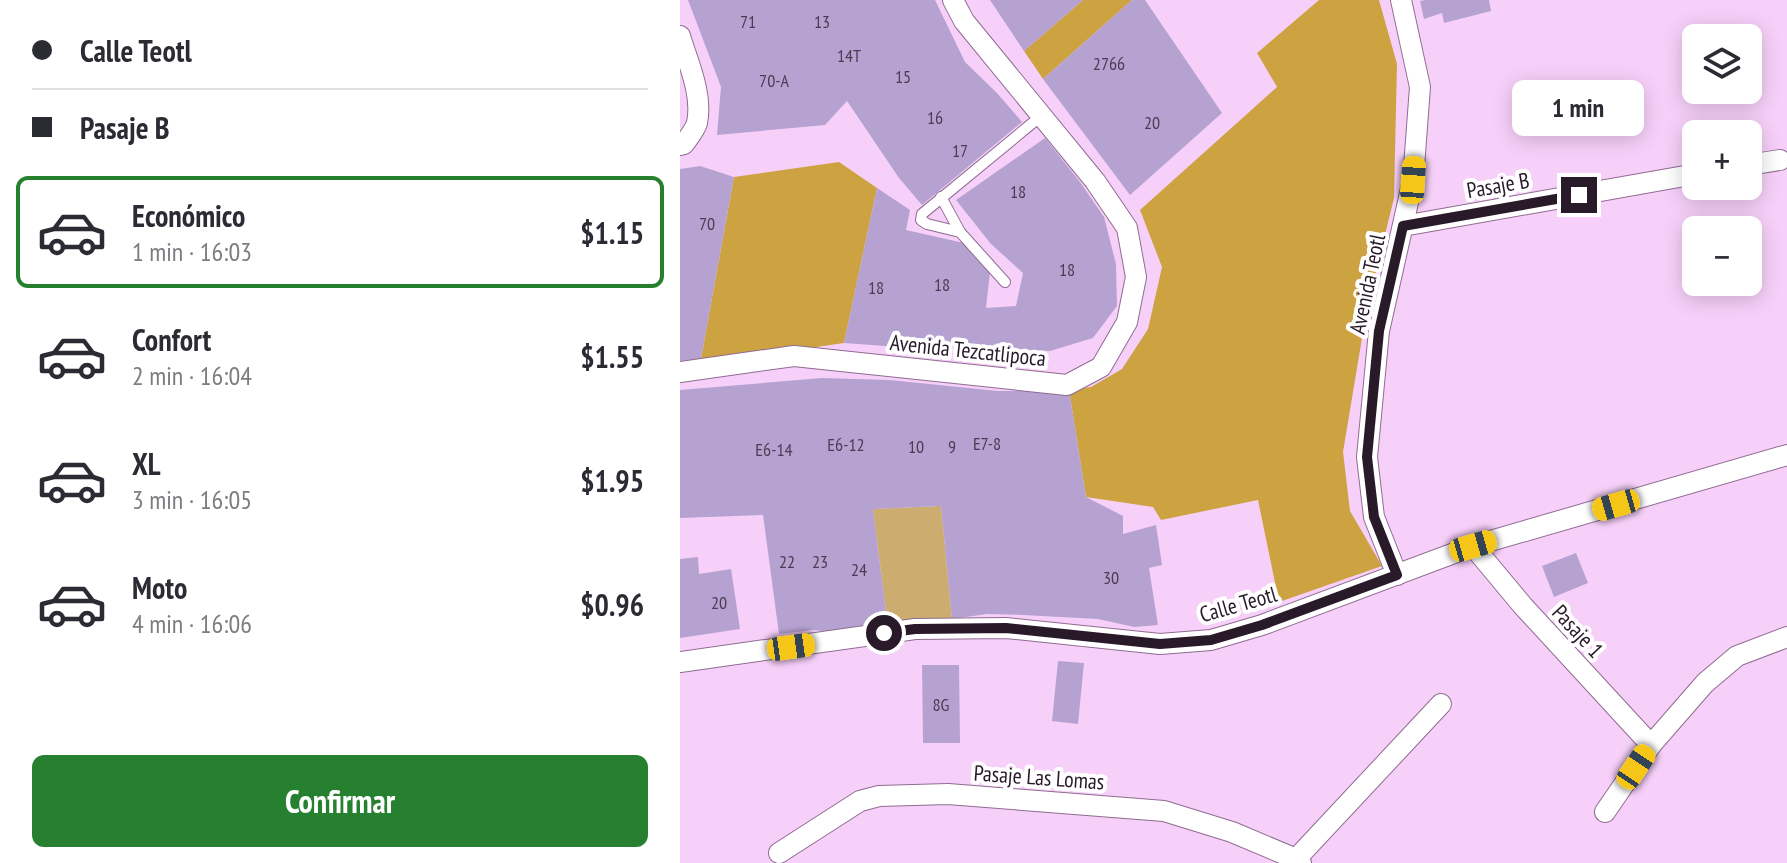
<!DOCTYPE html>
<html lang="es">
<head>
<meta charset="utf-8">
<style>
	:root { --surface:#fff; --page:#f2f2f3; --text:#2b2b33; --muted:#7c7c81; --line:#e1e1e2; --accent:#278030 }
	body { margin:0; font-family:"PT Sans Narrow",sans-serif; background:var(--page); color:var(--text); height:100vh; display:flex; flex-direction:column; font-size:30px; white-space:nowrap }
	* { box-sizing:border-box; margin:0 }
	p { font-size:26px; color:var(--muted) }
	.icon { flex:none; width:44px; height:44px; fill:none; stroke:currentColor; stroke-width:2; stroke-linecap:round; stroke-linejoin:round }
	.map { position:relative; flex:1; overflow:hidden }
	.side { display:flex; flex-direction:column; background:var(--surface); width:680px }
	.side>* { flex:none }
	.hud { display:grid; align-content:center; height:176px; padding:0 32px; background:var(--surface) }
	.buttons { position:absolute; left:1002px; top:24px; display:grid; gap:16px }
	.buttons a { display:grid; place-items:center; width:80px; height:80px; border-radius:12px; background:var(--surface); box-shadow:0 4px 20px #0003; font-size:40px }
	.end { position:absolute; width:36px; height:36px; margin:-18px; border:10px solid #281a29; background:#fff; box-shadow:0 0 0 4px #fff }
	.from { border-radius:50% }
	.bubble { position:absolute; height:56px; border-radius:12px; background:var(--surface); box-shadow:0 4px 20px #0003; font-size:26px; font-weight:700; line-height:56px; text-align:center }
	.car { position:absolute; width:24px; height:48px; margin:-24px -12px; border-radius:10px; box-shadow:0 0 6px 2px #0007; background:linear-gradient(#f5c518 24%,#345 0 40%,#f5c518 0 76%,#345 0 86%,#f5c518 0) }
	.hud b { display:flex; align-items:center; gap:28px; height:76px; font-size:30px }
	.hud b+b { border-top:2px solid var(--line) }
	.hud i { width:20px; height:20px; background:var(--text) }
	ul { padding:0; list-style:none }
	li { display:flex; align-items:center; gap:24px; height:112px; margin:0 16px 12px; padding:0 16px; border:4px solid transparent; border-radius:12px }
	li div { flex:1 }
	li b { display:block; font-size:30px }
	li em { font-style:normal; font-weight:700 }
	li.current { border-color:var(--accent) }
	li>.icon { width:72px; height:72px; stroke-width:1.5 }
	.action { display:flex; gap:16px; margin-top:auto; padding:16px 32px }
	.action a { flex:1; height:92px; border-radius:12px; background:var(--accent); color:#fff; font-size:32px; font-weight:700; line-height:92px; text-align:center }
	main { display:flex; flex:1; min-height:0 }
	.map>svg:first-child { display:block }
	.green { fill:#ccad6f }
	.forest { fill:#cda241 }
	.building { fill:#b6a2d1 }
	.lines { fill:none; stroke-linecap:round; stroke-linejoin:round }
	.lane-casing { stroke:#8f6c91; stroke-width:12 }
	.street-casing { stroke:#8f6c91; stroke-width:22 }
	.lane { stroke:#fff; stroke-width:10 }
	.street { stroke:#fff; stroke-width:20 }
	.route { stroke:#281a29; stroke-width:10 }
	.labels { text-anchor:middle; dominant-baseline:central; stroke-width:8; stroke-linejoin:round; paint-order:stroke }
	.number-label { font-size:18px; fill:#4c3c53 }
	.street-label { font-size:22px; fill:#281a29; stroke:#fff }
</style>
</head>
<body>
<main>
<section class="side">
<div class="hud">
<b><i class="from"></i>Calle Teotl</b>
<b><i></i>Pasaje B</b>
</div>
<ul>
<li class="current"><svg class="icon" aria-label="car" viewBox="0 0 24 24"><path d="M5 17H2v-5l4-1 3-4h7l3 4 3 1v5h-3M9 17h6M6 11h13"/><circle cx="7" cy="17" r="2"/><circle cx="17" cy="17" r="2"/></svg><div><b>Económico</b><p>1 min · 16:03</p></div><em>$1.15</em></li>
<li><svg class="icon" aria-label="car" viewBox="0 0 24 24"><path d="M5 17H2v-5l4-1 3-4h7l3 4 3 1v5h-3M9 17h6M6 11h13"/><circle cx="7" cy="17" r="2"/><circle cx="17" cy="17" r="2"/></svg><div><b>Confort</b><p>2 min · 16:04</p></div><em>$1.55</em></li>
<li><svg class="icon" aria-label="car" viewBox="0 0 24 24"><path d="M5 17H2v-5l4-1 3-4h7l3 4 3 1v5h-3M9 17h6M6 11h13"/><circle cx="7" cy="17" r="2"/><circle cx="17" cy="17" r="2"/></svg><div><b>XL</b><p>3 min · 16:05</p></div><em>$1.95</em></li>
<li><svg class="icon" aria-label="car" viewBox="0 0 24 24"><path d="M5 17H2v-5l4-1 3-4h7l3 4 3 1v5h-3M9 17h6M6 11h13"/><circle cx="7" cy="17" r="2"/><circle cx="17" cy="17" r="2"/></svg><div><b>Moto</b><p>4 min · 16:06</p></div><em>$0.96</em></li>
</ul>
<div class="action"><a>Confirmar</a></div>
</section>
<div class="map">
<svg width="1107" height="863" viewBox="0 0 1107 863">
	<rect width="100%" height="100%" fill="#f7d0f9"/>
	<polygon class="green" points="261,506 272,619 208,628 193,509"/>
	<g class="forest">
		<polygon points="403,0 452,0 363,79 344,51"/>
		<polygon points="639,0 699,0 717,64 714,198 687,308 663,452 670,511 702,566 599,602 578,500 481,520 473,507 406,497 389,390 411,387 442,369 468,329 482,267 460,210 597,87 577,53"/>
		<polygon points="159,162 197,188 164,343 20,364 54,177"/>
	</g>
	<g class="building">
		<polygon points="8,0 255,0 285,62 317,93 342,122 242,205 219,178 167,101 145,125 37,135 41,87"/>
		<polygon points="310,0 403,0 344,51"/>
		<polygon points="452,0 465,0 542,113 450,195 363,79"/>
		<polygon points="745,0 809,0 811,11 764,23 762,13 744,19 740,1"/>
		<polygon points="365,138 400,182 424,217 436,264 437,306 413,338 370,351 292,347 205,346 164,343 197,188 230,210 226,230 288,244 310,272 306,308 336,306 343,273 311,244 276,200"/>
		<polygon points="20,166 54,177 20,364 0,364 0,169"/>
		<polygon points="142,378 210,380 318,391 389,390 406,497 443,516 443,534 476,525 482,565 469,568 478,625 454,627 418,619 343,615 307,614 272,619 261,506 193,509 208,628 165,633 133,630 99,634 83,515 0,518 0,390"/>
		<polygon points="896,553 908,583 874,597 862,566"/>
		<polygon points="18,557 19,574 51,569 60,629 0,638 0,559"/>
		<polygon points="378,661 404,663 398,724 372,721"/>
		<polygon points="242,665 279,665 280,743 243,743"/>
	</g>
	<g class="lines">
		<defs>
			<g id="lane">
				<polyline points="261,197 280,232"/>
				<polyline points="325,282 280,232 247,224 241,220 242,214 361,116"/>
			</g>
			<g id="street">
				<path d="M 0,36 C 8,63 23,94 17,123 C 15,130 8,138 4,144 L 0,145"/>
				<polyline points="1068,165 1100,160"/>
				<polyline points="723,226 1016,174"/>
				<polyline points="0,372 114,356 387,385 421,367 447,322 456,277 447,228 415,181 284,21 273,0"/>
				<polyline points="793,546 843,606 971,745"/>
				<polyline points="717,575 694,517 687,457 699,331 733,180 740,87 721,0"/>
				<polyline points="0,662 235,629 326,628 480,644 531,640 582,625 793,546 1107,455"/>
				<polyline points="925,812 971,745 1025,683 1057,656 1107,637"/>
				<polyline points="99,853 180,801 199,796 268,794 484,811 552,832 616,859 621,863"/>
				<polyline points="614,863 616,859 761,704"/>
			</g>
		</defs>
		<use href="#lane" class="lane-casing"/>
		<use href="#street" class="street-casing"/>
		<use href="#lane" class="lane"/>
		<use href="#street" class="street"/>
	</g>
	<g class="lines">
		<polyline class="route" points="204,633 235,629 326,628 480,644 531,640 582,625 717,575 694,517 687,457 699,331 723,226 899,195"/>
	</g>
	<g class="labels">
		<g class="number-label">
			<text x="68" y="21">71</text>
			<text x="142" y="21">13</text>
			<text x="169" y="55">14T</text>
			<text x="429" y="63">2766</text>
			<text x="223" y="76">15</text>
			<text x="94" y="80">70-A</text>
			<text x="255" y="117">16</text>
			<text x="472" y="122">20</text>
			<text x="280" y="150">17</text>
			<text x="338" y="191">18</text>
			<text x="27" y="223">70</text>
			<text x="387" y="269">18</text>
			<text x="262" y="284">18</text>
			<text x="196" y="287">18</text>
			<text x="307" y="443">E7-8</text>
			<text x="166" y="444">E6-12</text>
			<text x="236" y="446">10</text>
			<text x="272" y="446">9</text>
			<text x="94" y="449">E6-14</text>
			<text x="107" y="561">22</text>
			<text x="140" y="561">23</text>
			<text x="179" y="569">24</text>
			<text x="431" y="577">30</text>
			<text x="39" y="602">20</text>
			<text x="261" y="704">8G</text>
		</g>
		<g class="street-label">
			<text transform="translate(818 185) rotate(-10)">Pasaje B</text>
			<text transform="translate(687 284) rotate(-78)">Avenida Teotl</text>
			<text transform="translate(288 350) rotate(6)">Avenida Tezcatlipoca</text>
			<text transform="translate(558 604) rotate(-16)">Calle Teotl</text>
			<text transform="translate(898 631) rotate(47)">Pasaje 1</text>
			<text transform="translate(359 777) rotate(4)">Pasaje Las Lomas</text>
		</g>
	</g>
</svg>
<div class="buttons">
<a><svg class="icon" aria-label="layers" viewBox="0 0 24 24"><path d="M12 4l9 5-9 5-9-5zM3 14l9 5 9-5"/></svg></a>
<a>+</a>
<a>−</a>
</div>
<i class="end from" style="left:204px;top:633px"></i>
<i class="end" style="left:899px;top:195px"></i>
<div class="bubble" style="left:832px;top:80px;width:132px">1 min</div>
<i class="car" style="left:733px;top:180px;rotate:4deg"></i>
<i class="car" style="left:936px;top:505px;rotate:254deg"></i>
<i class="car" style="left:793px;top:546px;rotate:74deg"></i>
<i class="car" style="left:111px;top:647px;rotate:82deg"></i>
<i class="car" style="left:956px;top:767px;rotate:34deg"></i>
</div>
</main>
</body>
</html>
